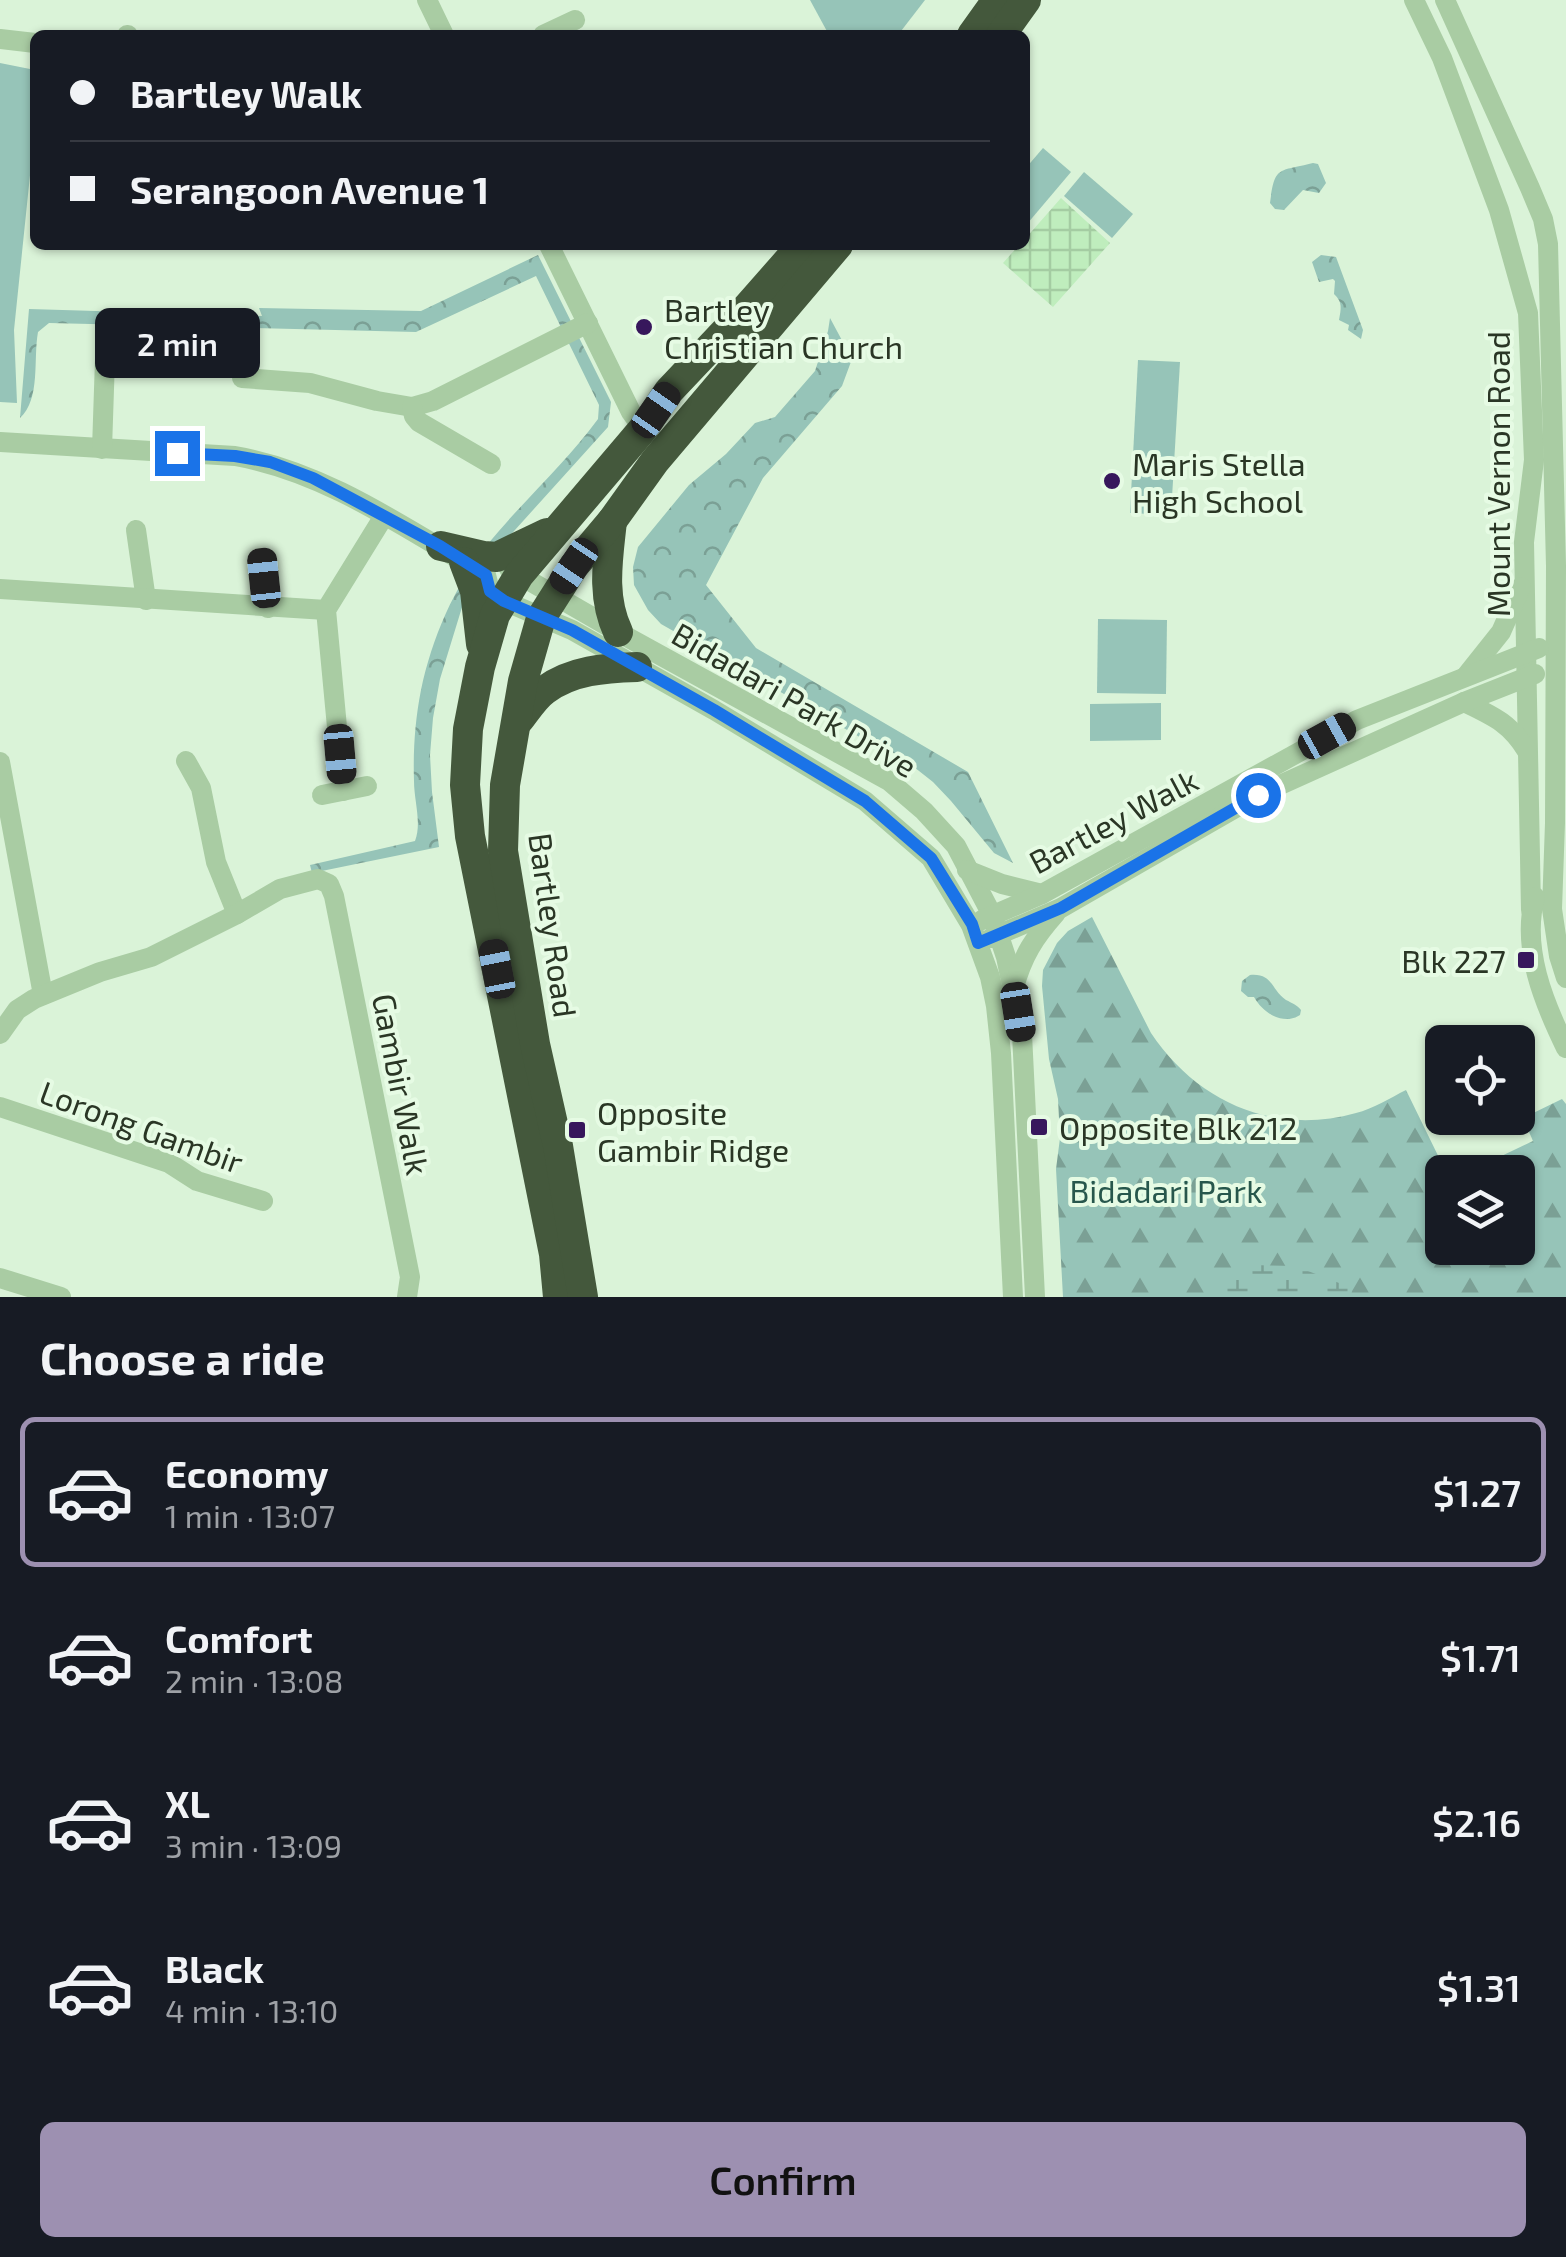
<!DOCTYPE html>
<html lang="en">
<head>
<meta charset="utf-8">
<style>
	:root { --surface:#171b24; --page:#242831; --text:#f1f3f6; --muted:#9ea1a6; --line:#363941; --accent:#9d90b1 }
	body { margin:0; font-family:"Exo 2",sans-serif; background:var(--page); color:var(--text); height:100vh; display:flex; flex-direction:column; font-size:38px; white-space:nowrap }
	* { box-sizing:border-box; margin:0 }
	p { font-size:32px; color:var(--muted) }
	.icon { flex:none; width:55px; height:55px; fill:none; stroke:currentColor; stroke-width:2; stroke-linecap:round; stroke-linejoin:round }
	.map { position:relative; height:1297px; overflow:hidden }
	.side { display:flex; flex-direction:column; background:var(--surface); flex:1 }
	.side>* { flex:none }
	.guide { position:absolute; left:30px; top:30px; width:1000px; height:220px; border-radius:15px; box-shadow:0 2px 8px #0004; display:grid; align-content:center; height:220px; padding:0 40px; background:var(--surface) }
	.fabs { position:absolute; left:1425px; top:1025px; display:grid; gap:20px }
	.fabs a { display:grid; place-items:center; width:110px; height:110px; border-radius:15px; background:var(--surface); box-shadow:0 2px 8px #0004; font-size:50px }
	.end { position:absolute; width:45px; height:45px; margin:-22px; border:12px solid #1a73e8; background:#fff; box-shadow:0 0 0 5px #fff }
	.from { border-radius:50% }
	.bubble { position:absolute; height:70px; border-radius:15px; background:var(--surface); box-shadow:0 2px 8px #0004; font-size:32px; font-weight:600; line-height:70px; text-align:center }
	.car { position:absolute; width:30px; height:60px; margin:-30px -15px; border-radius:12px; box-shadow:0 0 8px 2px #0007; background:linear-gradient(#222 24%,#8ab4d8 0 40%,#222 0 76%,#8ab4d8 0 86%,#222 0) }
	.guide b { display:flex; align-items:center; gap:35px; height:95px; font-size:38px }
	.guide b+b { border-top:2px solid var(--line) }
	.guide i { width:25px; height:25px; background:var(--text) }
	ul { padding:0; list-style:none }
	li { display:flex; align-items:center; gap:30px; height:150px; margin:0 20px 15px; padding:0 20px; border:5px solid transparent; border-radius:15px }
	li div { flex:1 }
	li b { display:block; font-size:38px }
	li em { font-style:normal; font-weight:600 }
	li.selected { border-color:var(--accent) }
	li>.icon { width:90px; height:90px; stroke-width:1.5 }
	h2 { padding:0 40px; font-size:45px; line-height:120px }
	.button { display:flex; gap:20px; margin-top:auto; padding:20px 40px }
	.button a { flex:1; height:115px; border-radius:15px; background:var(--accent); color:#111; font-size:40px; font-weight:600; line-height:115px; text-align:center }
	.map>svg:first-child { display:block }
	.grass { fill:#96c4b8 }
	.forest { fill:url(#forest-firs) }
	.wetland { fill:url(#wetland-marsh) }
	.park { fill:url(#park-crowns) }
	.plaza { fill:url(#plaza-grid) }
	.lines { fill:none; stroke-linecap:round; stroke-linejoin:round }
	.minor { stroke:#a9cca3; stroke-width:20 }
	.highway { stroke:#44583c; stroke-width:30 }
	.route { stroke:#1a73e8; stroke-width:12 }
	.poi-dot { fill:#37175c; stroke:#e6fbe4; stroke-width:4 }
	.labels { text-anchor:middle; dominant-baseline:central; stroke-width:8; stroke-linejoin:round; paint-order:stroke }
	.poi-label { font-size:32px; fill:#2a3625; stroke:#e6fbe4; text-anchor:start }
	.street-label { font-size:32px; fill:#2a3625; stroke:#e6fbe4 }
	.park-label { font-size:32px; fill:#27574c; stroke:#e6fbe4 }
</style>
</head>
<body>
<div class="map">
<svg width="1566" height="1297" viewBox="0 0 1566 1297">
	<defs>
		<pattern id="forest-firs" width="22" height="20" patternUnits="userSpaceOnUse" patternTransform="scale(2.5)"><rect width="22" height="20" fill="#96c4b8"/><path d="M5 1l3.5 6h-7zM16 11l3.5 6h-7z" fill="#7ba095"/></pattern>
		<pattern id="wetland-marsh" width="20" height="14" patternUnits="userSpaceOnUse" patternTransform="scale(2.5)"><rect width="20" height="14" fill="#96c4b8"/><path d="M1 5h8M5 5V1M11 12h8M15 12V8" fill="none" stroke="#7ba095"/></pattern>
		<pattern id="park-crowns" width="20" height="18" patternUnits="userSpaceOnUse" patternTransform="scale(2.5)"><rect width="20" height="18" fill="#96c4b8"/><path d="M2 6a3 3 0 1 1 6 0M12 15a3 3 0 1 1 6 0" fill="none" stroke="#7ba095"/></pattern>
		<pattern id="plaza-grid" width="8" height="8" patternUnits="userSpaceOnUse" patternTransform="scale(2.5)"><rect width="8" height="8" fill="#bfedbd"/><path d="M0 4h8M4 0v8" fill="none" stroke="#a4cca2"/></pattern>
	</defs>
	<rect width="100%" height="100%" fill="#daf3d8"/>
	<g class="grass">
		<polygon points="810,0 925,0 898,35 829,35"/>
		<polygon points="0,63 35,70 35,127 14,330 17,403 0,402"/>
		<polygon points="1043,148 1071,172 1027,224 1025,169"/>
		<polygon points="1084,172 1133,214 1112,238 1064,196"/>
		<polygon points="1138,360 1180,362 1171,515 1130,513"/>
		<polygon points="1098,619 1167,620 1166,694 1097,693"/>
		<polygon points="1161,703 1161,740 1090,741 1090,704"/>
	</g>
	<path class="forest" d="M 1092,917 L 1151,1033 C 1197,1102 1274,1136 1356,1113 C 1373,1109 1390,1098 1406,1090 L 1446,1172 L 1442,1172 L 1442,1248 L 1518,1248 L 1518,1172 L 1468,1172 L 1533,1141 L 1523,1118 L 1562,1099 L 1566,1104 L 1566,1297 L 1063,1297 L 1056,1169 L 1060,1138 L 1058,1099 L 1049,1059 L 1042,986 L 1043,970 L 1057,943 L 1068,931 Z"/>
	<polygon class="wetland" points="1250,1265 1295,1266 1352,1288 1351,1297 1213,1297"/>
	<g class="park">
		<path d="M 1313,163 L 1318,164 L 1326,183 L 1319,193 L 1303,190 L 1284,210 L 1275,209 L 1270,203 C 1275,165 1278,172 1313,163 Z"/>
		<path d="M 538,255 L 611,402 L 608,427 L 505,541 L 463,604 L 440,679 L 433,718 L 430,755 L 432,792 L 439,847 L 312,873 L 310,865 L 415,841 C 422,823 414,801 414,781 C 413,751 415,720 421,690 C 432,638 454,587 487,545 C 522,502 565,464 598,419 L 599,405 L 536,276 L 416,332 L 49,323 L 38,332 C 33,359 41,399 20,418 L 29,309 L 262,316 L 259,308 L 421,311 Z"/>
		<path d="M 1321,255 L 1336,257 L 1363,330 L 1361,339 L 1348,330 L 1349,325 L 1339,320 C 1341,309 1343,302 1334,294 L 1335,281 L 1333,279 L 1319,282 L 1312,262 Z"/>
		<polygon points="830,318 852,359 842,386 763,478 706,585 756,648 968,772 1013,863 994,853 951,801 933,782 900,756 863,739 661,624 648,610 634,585 633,567 638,547 689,485 726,454 755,423 775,417 815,371 828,331"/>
		<path d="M 1250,975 C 1273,973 1271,990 1286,1000 C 1292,1003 1297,1005 1301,1010 L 1300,1015 C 1283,1026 1263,1013 1254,997 L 1248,997 L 1241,991 L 1242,981 Z"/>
	</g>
	<polygon class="plaza" points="1061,198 1110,243 1053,307 1003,263 1019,245 1025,245 1025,239"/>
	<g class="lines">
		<g class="minor">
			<polyline points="427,0 444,35"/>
			<polyline points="1414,0 1442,58 1499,210 1528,313 1534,460 1524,542 1531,910"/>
			<polyline points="1445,0 1530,188 1543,219 1548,244 1556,566 1555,823 1552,909 1559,956 1566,978"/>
			<polyline points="127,35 128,35"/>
			<polyline points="543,35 575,20"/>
			<polyline points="0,39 35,43"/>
			<polyline points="549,245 631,412 643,429"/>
			<polyline points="242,378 310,383 377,401 412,407 433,401 588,323"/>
			<polyline points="412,407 414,416 419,422 491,464"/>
			<path d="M 0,442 L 235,456 C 327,472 406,529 486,575 L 490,591 L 504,601 L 572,630 L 714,710 L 865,801 L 931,858 L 971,925 L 990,977 L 996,1006 L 1001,1053 L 1013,1297"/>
			<polyline points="102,449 106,329"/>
			<polyline points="136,530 146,600"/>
			<polyline points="261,558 268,608"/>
			<polyline points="509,569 618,632 889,781 924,811 956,846 992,915 1006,957 1022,1034 1035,1297"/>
			<polyline points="0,589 326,610"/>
			<polyline points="1466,676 1501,632 1521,587"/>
			<path d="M 1464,702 C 1493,716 1510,723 1527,751"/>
			<polyline points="186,761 201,788 216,862 237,914"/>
			<polyline points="0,762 43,995"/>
			<polyline points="343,791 326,610 384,516"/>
			<polyline points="322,795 367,786"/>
			<polyline points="967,870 1002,884 1042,894"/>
			<path d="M 1535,897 C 1521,948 1544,1003 1566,1048"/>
			<polyline points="982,920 1042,894 1357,720 1539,648"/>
			<polyline points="991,938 1061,908 1258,795 1464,702 1535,674"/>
			<path d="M 1014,987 C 1023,955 1034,938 1056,913"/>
			<polyline points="0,1034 17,1010 34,999 100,972 151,957 237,914 280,889 318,879 329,884 334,896 410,1277 407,1297"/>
			<polyline points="0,1107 169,1163 197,1181 263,1201"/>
			<polyline points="0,1278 61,1297"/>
		</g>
		<g class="highway">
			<polyline points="972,35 997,0"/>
			<polyline points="1001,35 1026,0"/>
			<path d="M 612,521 C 608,559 601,596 618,632"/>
			<polyline points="441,546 484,556 497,557 547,533"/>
			<polyline points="464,562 475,591 481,644"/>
			<path d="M 519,720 C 527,710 535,697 545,690 C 572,670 605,668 637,667"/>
			<polyline points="558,1297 554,1254 470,836 465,785 468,729 480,667 495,615 519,575 643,429 669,391 737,319 802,245"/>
			<polyline points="583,1297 558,1146 535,1044 503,851 505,785 523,681 541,618 574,566 612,521 655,461 838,245"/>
		</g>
	</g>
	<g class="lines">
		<polyline class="route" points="177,453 235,456 270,462 313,478 440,546 486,575 490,591 504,601 572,630 714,710 865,801 931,858 972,924 978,943 1061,908 1258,795"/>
	</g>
	<g class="poi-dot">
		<circle cx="644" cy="327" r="10"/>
		<circle cx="1112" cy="481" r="10"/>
		<rect x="1516" y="950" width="20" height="20" rx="5"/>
		<rect x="1029" y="1117" width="20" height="20" rx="5"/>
		<rect x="567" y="1120" width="20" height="20" rx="5"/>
	</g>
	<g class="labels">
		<g class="poi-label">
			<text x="664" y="309">Bartley<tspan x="664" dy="37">Christian Church</tspan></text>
			<text x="1132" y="463">Maris Stella<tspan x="1132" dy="37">High School</tspan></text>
			<text x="1506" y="960" text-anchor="end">Blk 227</text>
			<text x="597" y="1112">Opposite<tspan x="597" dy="37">Gambir Ridge</tspan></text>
			<text x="1059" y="1127">Opposite Blk 212</text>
		</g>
		<g class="street-label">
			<text transform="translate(1497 474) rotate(-90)">Mount Vernon Road</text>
			<text transform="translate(795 699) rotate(30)">Bidadari Park Drive</text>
			<text transform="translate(1113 820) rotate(-28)">Bartley Walk</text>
			<text transform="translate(554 925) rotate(82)">Bartley Road</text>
			<text transform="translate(402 1084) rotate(79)">Gambir Walk</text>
			<text transform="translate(142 1126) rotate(20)">Lorong Gambir</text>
		</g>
		<g class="park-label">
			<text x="1166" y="1190">Bidadari Park</text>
		</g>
	</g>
</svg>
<div class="fabs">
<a><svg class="icon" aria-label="locate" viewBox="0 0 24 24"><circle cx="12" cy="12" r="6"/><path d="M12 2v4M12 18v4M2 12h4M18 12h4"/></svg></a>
<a><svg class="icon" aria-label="layers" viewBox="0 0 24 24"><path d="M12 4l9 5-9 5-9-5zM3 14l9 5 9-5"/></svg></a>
</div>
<i class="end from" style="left:1258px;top:795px"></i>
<i class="end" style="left:177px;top:453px"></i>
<div class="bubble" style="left:95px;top:308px;width:165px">2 min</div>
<i class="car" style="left:656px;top:410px;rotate:35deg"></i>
<i class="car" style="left:574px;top:566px;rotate:214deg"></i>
<i class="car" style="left:264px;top:578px;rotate:354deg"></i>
<i class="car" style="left:1327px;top:736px;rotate:61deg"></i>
<i class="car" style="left:340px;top:754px;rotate:175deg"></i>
<i class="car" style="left:497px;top:969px;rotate:349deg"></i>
<i class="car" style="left:1018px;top:1012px;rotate:171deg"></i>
<div class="guide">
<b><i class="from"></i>Bartley Walk</b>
<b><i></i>Serangoon Avenue 1</b>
</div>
</div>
<section class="side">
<h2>Choose a ride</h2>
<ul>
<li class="selected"><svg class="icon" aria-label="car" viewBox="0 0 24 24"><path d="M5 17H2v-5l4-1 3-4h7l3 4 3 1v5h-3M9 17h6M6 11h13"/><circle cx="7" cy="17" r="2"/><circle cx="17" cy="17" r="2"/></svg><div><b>Economy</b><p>1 min · 13:07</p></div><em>$1.27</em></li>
<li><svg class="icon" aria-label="car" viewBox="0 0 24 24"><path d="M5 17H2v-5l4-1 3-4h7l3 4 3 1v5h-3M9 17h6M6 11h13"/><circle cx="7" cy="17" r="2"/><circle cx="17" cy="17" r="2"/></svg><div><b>Comfort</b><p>2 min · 13:08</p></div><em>$1.71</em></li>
<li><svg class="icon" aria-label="car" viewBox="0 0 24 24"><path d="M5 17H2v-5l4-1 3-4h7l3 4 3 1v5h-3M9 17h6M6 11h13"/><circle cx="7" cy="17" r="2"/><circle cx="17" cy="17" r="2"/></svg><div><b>XL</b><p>3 min · 13:09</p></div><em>$2.16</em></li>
<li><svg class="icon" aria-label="car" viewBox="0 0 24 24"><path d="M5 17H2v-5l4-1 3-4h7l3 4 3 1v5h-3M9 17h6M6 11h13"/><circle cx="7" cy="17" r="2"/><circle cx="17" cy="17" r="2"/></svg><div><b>Black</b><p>4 min · 13:10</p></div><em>$1.31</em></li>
</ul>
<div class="button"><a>Confirm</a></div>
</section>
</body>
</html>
